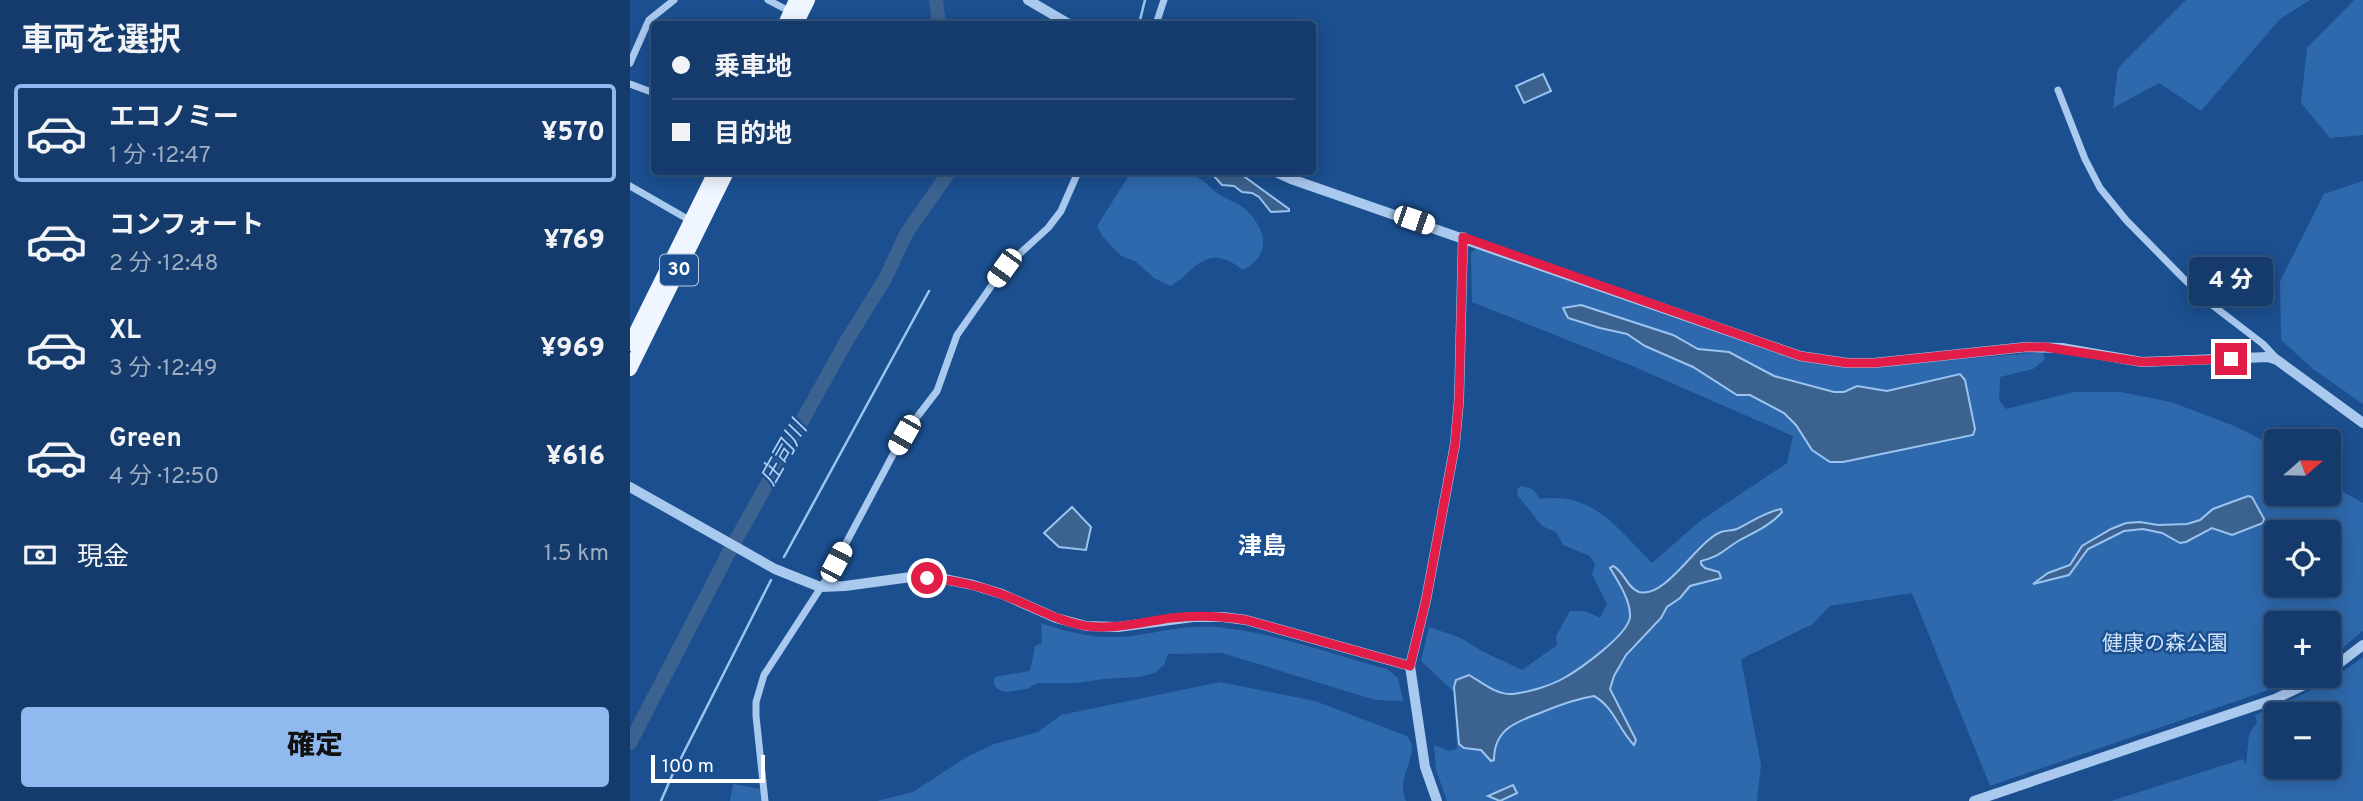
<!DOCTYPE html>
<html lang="ja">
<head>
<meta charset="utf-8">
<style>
	:root { --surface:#143b6b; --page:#1d4271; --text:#f1f3f6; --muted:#9dadc1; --line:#33557e; --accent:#90b9f0 }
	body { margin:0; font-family:Overpass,"Noto Sans JP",sans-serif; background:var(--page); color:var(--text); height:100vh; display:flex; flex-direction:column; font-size:26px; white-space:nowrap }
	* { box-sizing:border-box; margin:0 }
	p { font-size:23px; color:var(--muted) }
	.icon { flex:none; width:38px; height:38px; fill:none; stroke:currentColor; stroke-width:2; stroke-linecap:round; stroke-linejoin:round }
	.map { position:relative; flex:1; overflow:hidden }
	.sheet { display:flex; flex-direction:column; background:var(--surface); width:630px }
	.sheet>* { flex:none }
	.hud { position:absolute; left:21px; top:21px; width:665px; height:154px; border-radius:7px; box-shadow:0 4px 18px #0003,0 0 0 2px var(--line); display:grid; align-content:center; height:154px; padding:0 21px; background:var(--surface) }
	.needle { width:46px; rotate:70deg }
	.fabs { position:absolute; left:1634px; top:429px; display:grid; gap:14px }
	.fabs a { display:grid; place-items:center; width:77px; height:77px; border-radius:7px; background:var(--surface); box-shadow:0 4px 18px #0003,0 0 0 2px var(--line); font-size:35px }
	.scale { position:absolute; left:21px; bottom:18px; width:114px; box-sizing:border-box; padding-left:7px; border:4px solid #fff; border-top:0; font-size:19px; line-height:24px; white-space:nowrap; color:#fff; -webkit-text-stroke:5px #1b4f8f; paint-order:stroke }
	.end { position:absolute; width:32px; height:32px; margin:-16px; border:9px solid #e11d48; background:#fff; box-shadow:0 0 0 4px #fff }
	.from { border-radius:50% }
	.bubble { position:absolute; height:49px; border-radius:7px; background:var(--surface); box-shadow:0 4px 18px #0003,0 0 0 2px var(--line); font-size:23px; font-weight:800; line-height:49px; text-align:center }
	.car { position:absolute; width:21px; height:42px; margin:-21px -10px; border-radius:9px; box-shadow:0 0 5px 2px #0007; background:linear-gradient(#fff 24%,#345 0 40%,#fff 0 76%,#345 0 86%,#fff 0) }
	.hud b { display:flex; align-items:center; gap:24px; height:66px; font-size:26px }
	.hud b+b { border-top:2px solid var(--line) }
	.hud i { width:18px; height:18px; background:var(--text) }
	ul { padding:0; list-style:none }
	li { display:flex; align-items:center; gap:21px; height:98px; margin:0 14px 10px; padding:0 7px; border:4px solid transparent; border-radius:7px }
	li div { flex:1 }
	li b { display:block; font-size:26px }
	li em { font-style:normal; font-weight:800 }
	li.current { border-color:var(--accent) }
	li>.icon { width:63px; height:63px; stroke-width:1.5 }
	h2 { padding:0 21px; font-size:32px; line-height:84px }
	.pay { display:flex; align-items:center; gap:18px; height:77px; padding:0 21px; font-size:26px }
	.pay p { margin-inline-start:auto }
	.action { display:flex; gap:14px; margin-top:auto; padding:14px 21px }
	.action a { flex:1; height:80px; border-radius:7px; background:var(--accent); color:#111; font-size:28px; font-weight:800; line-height:80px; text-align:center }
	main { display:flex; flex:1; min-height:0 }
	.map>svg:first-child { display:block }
	.green { fill:#2e69ad; fill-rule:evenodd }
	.water { fill:#3c6290; stroke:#9cc4f0; stroke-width:2 }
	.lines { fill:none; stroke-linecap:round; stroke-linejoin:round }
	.stream { stroke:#9cc4f0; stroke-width:2.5 }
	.river { stroke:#3c6290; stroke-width:14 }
	.minor { stroke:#a9c9ee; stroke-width:7 }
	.tertiary { stroke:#a9c9ee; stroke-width:10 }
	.primary { stroke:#f0f6ff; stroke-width:14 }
	.route { stroke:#e11d48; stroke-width:9 }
	.labels { text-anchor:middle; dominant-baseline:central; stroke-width:5; stroke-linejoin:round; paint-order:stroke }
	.shield { fill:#1b4f8f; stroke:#bbcadd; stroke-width:2 }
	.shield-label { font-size:19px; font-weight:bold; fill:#fff }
	.park-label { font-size:21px; fill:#cfe3fa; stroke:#1b4f8f }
	.water-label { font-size:23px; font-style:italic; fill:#b5d3f5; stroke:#1b4f8f }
	.quarter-label { font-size:24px; font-weight:bold; fill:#fff; stroke:#1b4f8f }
</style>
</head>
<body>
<main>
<section class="sheet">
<h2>車両を選択</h2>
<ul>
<li class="current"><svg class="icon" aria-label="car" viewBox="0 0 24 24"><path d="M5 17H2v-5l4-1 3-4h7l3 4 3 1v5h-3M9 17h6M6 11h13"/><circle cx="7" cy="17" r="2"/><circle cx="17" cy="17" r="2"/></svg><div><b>エコノミー</b><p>1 分 · 12:47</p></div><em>¥570</em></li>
<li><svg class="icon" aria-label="car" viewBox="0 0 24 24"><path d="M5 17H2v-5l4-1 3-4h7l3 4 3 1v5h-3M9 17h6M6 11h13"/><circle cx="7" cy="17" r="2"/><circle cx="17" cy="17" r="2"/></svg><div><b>コンフォート</b><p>2 分 · 12:48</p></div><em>¥769</em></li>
<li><svg class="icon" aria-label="car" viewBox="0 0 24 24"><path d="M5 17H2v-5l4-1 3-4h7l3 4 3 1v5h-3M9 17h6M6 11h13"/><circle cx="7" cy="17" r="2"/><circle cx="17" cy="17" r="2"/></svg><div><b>XL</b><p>3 分 · 12:49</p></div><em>¥969</em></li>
<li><svg class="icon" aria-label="car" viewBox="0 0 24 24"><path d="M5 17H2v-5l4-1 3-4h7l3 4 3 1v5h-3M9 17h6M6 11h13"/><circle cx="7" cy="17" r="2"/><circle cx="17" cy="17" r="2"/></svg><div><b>Green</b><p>4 分 · 12:50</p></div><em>¥616</em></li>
</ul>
<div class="pay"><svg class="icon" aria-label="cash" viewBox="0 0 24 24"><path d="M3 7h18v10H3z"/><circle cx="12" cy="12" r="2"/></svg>現金<p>1.5 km</p></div>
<div class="action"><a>確定</a></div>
</section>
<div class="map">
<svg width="1733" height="801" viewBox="0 0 1733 801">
	<rect width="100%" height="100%" fill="#1b4f8f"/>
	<g class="green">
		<polygon points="1556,0 1680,0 1650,19 1571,111 1529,83 1483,108 1488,68"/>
		<polygon points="1724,0 1733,0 1733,135 1700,138 1671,103 1677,48"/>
		<path d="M 501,172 C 518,171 539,168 555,172 C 568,174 577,185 587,193 C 595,199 607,202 615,209 C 637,229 642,255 613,270 C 607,266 600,260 593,259 C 570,252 558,278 540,286 L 524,278 L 506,262 L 490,255 L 473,237 L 467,226 Z"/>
		<polygon points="1733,181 1733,404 1683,369 1651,340 1650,281 1694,194"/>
		<path d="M 846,248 L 1167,360 L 1244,367 L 1413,352 L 1415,359 L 1403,369 L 1370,377 L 1369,400 L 1376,409 L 1444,392 L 1491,392 L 1541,402 L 1602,425 L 1647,447 L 1647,494 L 1699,494 L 1699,484 L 1733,503 L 1733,631 L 1699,659 L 1699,623 L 1647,623 L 1647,676 L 1673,676 L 1653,685 L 1360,786 L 1282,593 L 1200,606 L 1183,624 L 1111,659 L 1131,765 L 1127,801 L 817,801 L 806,770 L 804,745 L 819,751 L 827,749 L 824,692 L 791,661 L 799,627 L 831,638 L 852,651 L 892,670 L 927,645 L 926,636 L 940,611 L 955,611 L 970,618 L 977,604 L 962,574 L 965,564 L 960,556 L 933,545 L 926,532 L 912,526 L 888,496 L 887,489 L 891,486 L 903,489 L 910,499 C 964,492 987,528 1022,563 L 1070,521 L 1157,463 L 1163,436 L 1000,365 L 842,302 L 841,253 ZM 1647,532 L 1699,532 L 1699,584 L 1647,584 Z"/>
		<path d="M 411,623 C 437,632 462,638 489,637 C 522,635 552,624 585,627 C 640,631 703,655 757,669 L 768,678 L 773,701 L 745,700 L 592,653 L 538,654 L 534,665 L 525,673 L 510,677 L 474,679 L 446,683 L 408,683 L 397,689 L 376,692 L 367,689 L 364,684 L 364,677 L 400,671 L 405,646 L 412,643 Z"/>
		<path d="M 1733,657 L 1733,801 L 1481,801 L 1613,759 L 1616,765 L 1619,734 L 1627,722 L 1625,715 C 1667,698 1696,685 1733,657 ZM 1647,714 L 1699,714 L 1699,766 L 1647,766 Z"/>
		<path d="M 590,682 L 685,701 L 777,736 C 793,755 764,774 776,801 L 247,801 L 283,792 L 335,758 L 364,744 L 408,732 L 431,715 Z"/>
		<polygon points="103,784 131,789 132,801 100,801"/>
	</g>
	<g class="water">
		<polygon points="913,74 921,91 894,103 886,86"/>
		<polygon points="575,172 608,172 659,209 659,211 641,212 629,197 622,193 612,192 604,186 592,185 582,174"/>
		<polygon points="951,305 1043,335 1068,349 1099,352 1144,376 1204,392 1214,392 1227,386 1257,391 1330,374 1335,380 1345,429 1343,435 1213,462 1200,462 1182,450 1166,425 1154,413 1120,395 1107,395 1063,367 1015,346 997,334 970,328 938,318 933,308"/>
		<polygon points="1618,496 1622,497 1634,519 1633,523 1602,535 1582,528 1556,542 1550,543 1532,533 1513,529 1494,531 1458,549 1439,575 1403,584 1418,573 1440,565 1452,546 1481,529 1496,523 1510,522 1528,525 1557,524 1570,520 1583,509"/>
		<polygon points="442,507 461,527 456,550 429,547 414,533"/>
		<path d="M 1151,509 L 1152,512 C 1141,525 1125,532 1110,540 C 1094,549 1092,556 1071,561 L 1071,564 L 1075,568 L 1089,572 L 1091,578 L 1060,586 L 1050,598 L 1037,607 L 1031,618 L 996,655 L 984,676 L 980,689 L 1006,740 L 1004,745 C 988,729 984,707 964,696 C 945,699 929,705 910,713 C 886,722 864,729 864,760 L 861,761 L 851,750 L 834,748 L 829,744 L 824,687 L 826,680 L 839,675 C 853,683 866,695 883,694 C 899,692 920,686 934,678 C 950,669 998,635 1000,617 C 1001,601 988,581 980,568 L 983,566 C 994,571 997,588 1009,592 C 1036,599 1067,541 1091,532 C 1096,530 1102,531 1107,529 C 1121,522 1135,512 1151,509 Z"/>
		<polygon points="883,785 887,793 870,801 858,796"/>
	</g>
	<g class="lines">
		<g class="stream">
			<polyline points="509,24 515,0"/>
			<polyline points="154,557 299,291"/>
			<polyline points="47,766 141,580"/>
			<polyline points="31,801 44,771"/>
		</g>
		<g class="river">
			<polyline points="306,0 309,24"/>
			<polyline points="0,743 97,556 217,340 255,279 276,234 319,172"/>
		</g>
		<g class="minor">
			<polyline points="138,0 161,12"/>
			<polyline points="526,24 534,0"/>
			<polyline points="0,63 19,20 44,0"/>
			<polyline points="0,84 24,93"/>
			<polyline points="1428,90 1455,159 1470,188 1496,220 1552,277 1577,301 1633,344 1647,359"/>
			<polyline points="0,186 61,221"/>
			<polyline points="135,801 126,716 126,702 134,675 199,575 274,434 307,391 327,335 374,268 418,228 431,211 448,172"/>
		</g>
		<g class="tertiary">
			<polyline points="398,0 439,24"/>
			<polyline points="646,172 661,179 1170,356 1217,363 1244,363 1396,347 1432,348 1512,362 1638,357 1647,360 1733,423"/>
			<polyline points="0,487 145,569 190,587 215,586 281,577 314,579 343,585 372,594 426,618 456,626 488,627 563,617 593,617 616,620 780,666 796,600 825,444 829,400 833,237"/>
			<polyline points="780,666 795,767 807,801"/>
			<polyline points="1699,671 1733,645"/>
			<polyline points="1344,801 1645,699 1693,676"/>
		</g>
		<g class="primary">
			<polyline points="155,24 166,0"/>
			<polyline points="166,24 178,0"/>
			<polyline points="0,344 85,172"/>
			<polyline points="0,369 97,172"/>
		</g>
	</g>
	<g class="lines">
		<path class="route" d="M 297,578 C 323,580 347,585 371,594 C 399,604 425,621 456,626 C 485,630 512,622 541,618 C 566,615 591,616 616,620 L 780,666 L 796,600 L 825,444 L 829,400 L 833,237 L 1170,356 L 1217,363 L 1244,363 L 1396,347 L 1415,347 L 1512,362 L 1601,359"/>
	</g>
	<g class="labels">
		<rect class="shield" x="30" y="254.5" width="38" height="31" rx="5"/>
		<g class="shield-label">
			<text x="49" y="270">30</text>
		</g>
		<g class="park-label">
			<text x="1535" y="644">健康の森公園</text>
		</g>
		<g class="water-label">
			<text transform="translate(155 454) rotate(-60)">庄司川</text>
		</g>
		<g class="quarter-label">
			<text x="632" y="548">津島</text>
		</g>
	</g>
</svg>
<div class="fabs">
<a><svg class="needle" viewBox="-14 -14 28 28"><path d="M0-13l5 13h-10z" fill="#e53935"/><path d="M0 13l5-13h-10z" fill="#9dadc1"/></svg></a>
<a><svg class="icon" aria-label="locate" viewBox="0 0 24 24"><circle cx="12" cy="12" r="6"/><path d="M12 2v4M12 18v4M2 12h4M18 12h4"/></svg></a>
<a>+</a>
<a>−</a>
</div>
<div class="scale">100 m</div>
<i class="end from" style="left:297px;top:578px"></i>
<i class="end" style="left:1601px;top:359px"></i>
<div class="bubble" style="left:1559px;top:257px;width:84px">4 分</div>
<i class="car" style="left:784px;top:220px;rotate:109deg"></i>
<i class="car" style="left:374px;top:268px;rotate:216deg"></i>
<i class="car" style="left:274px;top:435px;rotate:210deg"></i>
<i class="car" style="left:206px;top:562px;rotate:28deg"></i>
<div class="hud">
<b><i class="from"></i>乗車地</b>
<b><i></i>目的地</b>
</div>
</div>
</main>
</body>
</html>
